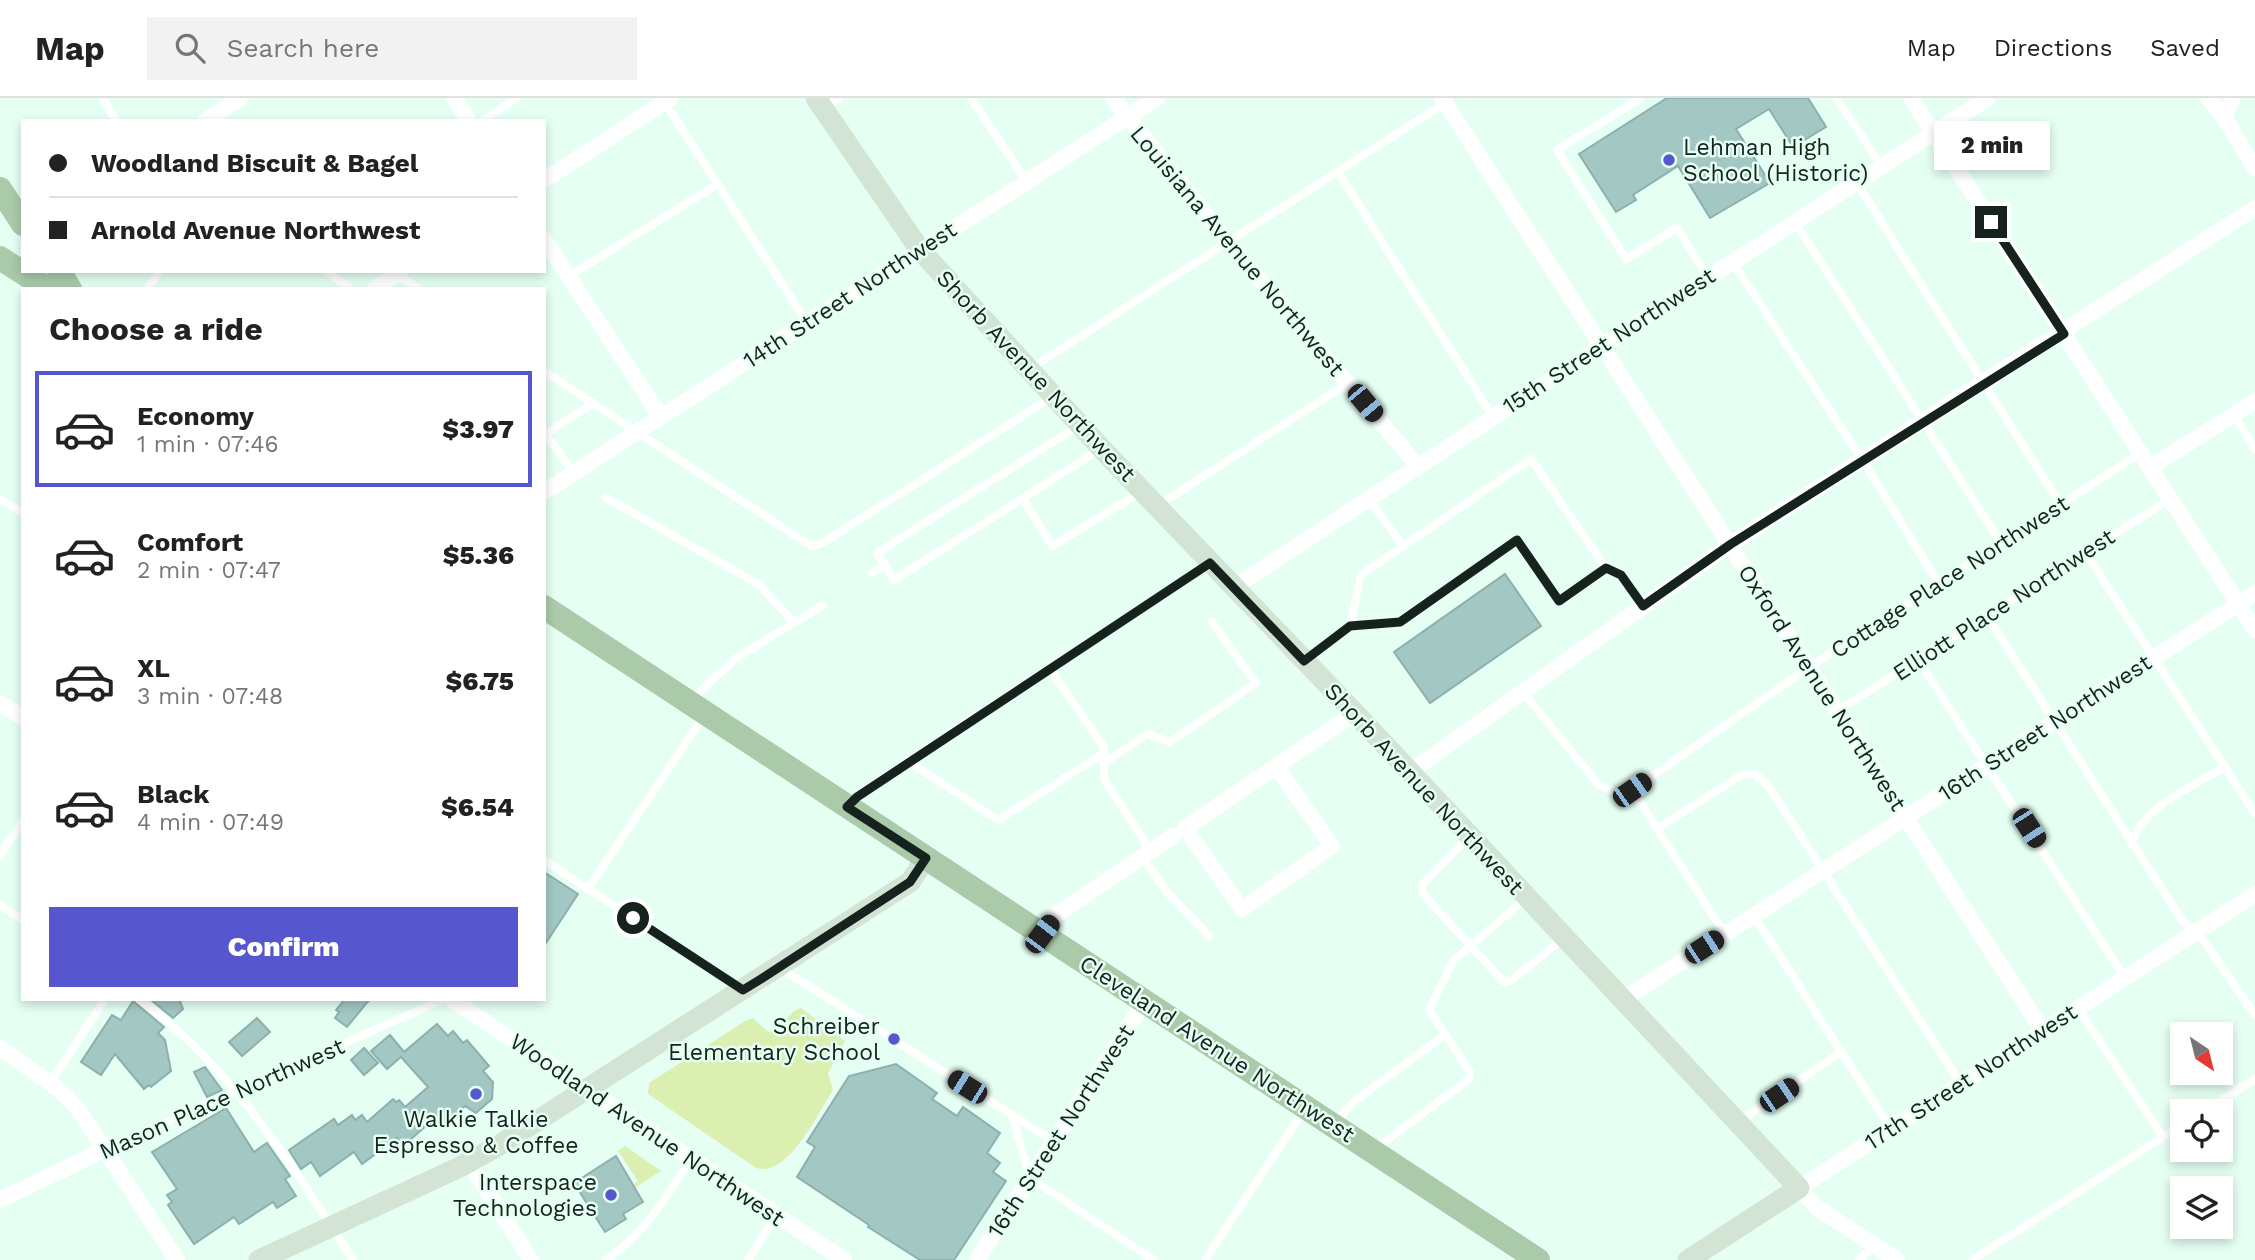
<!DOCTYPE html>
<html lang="en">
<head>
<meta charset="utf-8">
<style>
	:root { --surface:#fff; --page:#f2f2f2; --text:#222; --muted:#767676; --line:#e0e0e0; --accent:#5657ce }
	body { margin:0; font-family:"Work Sans",sans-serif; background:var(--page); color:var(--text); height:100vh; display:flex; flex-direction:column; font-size:26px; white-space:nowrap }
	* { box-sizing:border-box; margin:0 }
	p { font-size:23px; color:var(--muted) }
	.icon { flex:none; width:38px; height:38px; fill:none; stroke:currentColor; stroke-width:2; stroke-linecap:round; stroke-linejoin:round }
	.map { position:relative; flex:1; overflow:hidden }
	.drawer { position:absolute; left:21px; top:189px; width:525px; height:714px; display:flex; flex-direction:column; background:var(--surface); border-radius:0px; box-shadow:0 4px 10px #0003 }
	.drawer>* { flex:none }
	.hud { position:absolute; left:21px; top:21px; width:525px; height:154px; border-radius:0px; box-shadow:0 4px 10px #0003; display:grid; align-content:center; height:154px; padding:0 28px; background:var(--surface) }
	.needle { width:46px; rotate:145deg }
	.buttons { position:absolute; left:2170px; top:924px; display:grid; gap:14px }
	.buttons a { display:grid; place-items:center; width:63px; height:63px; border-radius:0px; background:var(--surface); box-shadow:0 4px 10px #0003; font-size:35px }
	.end { position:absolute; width:32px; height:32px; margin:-16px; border:9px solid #16221d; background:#fff; box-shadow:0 0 0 4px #fff }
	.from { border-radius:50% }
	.bubble { position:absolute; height:49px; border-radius:0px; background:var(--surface); box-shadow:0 4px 10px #0003; font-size:23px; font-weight:800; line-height:49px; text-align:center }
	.car { position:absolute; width:21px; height:42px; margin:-21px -10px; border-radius:9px; box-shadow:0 0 5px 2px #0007; background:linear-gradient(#222 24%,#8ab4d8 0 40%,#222 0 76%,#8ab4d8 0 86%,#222 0) }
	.hud b { display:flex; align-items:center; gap:24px; height:66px; font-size:26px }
	.hud b+b { border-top:2px solid var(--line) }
	.hud i { width:18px; height:18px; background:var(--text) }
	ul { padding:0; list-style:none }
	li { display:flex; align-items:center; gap:21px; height:116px; margin:0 14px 10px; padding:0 14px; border:4px solid transparent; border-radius:0px }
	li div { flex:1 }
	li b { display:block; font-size:26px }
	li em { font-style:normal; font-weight:800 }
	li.active { border-color:var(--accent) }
	li>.icon { width:63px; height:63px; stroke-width:1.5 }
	h2 { padding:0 28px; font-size:32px; line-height:84px }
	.primary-button { display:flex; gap:14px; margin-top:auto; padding:14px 28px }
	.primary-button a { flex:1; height:80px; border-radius:0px; background:var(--accent); color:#fff; font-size:28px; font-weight:800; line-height:80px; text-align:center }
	header { display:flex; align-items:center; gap:42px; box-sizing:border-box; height:98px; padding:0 35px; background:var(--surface); border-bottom:2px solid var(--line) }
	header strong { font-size:33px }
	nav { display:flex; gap:38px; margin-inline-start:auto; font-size:24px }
	.search { width:490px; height:63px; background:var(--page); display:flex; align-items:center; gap:18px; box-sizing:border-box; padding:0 24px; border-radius:0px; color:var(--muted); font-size:26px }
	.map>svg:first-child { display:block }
	.green { fill:#dbefb1 }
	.building { fill:#a3c7c3; stroke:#8cb0ad; stroke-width:2 }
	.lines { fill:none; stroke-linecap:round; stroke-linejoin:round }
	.lane { stroke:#fff; stroke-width:8 }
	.street { stroke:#fff; stroke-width:16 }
	.secondary { stroke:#d4e4d4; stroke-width:21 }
	.primary { stroke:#aacaaa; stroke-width:24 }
	.route { stroke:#16221d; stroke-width:9 }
	.poi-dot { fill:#5657ce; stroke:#e5fff3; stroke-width:2.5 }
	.labels { text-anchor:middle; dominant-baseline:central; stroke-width:5; stroke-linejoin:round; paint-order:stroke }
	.poi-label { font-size:23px; fill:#16221d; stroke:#e5fff3; text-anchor:end }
	.street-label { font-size:23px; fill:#16221d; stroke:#e5fff3 }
</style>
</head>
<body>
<header>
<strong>Map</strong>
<div class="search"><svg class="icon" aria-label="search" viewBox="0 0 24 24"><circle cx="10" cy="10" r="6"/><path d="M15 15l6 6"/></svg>Search here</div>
<nav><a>Map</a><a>Directions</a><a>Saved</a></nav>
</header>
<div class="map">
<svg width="2255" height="1162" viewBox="0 0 2255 1162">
	<rect width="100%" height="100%" fill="#e5fff3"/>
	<g class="green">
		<path d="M 801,910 L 845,943 L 828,975 L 833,992 C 818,1015 788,1080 756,1070 L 648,996 L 649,985 L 747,922 L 753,920 L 768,934 L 775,933 L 794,913 Z"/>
		<polygon points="625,1048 661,1073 636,1089 634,1086 638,1083 618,1053"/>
	</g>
	<g class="building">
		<polygon points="1667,0 1808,0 1826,29 1793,49 1769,11 1736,31 1770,85 1710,120 1678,68 1633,97 1636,102 1616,114 1579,56"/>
		<polygon points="1505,476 1541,528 1430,605 1394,554"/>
		<polygon points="544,774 578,796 544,848"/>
		<polygon points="150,901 179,901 183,911 173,920"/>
		<polygon points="345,901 370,901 347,929 335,920 339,914 336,912"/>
		<polygon points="133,903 164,929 158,935 165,942 171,973 151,989 149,987 144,991 115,956 101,977 81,964 112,917 121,922"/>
		<polygon points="257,920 270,934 242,958 229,944"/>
		<polygon points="437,926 448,938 453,933 463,945 467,942 489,968 483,973 493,984 492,1001 476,1015 465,1008 441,1029 434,1021 403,1048 397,1040 362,1066 354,1054 320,1078 311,1064 301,1071 289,1052 334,1021 338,1027 352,1017 355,1022 362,1017 367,1024 393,1001 396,1004 399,1002 405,1009 428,989 401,959 387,971 371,953 390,937 404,954"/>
		<polygon points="364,950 378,965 364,977 351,962"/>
		<polygon points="896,966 937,995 932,1001 957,1018 963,1009 1000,1035 987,1055 1000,1065 993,1074 1006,1083 954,1162 920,1162 868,1129 869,1127 797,1079 815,1049 807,1044 849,978"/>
		<polygon points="205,969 222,992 207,999 194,974"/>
		<polygon points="226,1010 254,1054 267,1045 290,1078 285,1081 296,1098 277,1110 273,1104 239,1126 234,1119 194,1146 168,1107 172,1104 167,1097 177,1091 152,1054"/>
		<polygon points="616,1058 643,1104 623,1116 626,1121 605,1134 574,1085"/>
	</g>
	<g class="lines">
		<g class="lane">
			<polyline points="103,0 116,23"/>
			<polyline points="971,0 1027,84"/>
			<polyline points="1641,0 1557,52 1626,161 1677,130 1708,179"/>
			<polyline points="1836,0 1882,68"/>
			<polyline points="664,3 807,225"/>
			<polyline points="823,10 839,0"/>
			<polyline points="482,23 516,0"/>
			<polyline points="1338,74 1493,319"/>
			<polyline points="1856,84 2061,407"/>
			<polyline points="1795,124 2001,445"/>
			<polyline points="1732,163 1863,363 1939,486"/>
			<polyline points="326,173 351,191"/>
			<polyline points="397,176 419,191"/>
			<polyline points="569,178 718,86"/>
			<polyline points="147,191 160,173"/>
			<polyline points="1031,270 1445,5"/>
			<polyline points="544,273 811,448 821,446 1052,299"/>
			<polyline points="2234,317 2255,351"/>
			<polyline points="1078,328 877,455 894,482 1099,352"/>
			<polyline points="544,334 574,375"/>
			<polyline points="547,335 593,305"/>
			<polyline points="605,399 760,487 794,525"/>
			<polyline points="0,401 23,415"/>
			<polyline points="1023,401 1052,448 1141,394"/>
			<polyline points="1369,401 1403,448"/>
			<polyline points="1159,407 1348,285"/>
			<polyline points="2086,455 2255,716"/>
			<polyline points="1606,470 1621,477 1643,508"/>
			<polyline points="872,475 885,468"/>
			<polyline points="1987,518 2183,824 2205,844 2255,917"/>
			<polyline points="1306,561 1350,528 1361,477 1531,361 1606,470 1559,503 1517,442 1400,524 1350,528"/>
			<polyline points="1918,562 2125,880"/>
			<path d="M 1523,594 L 1597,685 C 1609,694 1617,695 1632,692 L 1808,570 L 2142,354"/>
			<polyline points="690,603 735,561 823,507"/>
			<polyline points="1836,614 2170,401"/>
			<polyline points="908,663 998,722 1104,655"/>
			<polyline points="1104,665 1147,636 1170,644 1256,585 1212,524"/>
			<polyline points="1632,692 1725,836"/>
			<polyline points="849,707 867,690 1049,570"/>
			<polyline points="1657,731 1741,677 1754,676 1767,686 1961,986"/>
			<polyline points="1468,739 1423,786 1422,795 1504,884 1512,882 1564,840"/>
			<path d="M 2132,746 C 2140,709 2195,688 2224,669"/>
			<polyline points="1151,753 1104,681 1104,649 1049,570 1210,465"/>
			<polyline points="0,757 23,723"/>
			<polyline points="1142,759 1168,795 1209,838"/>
			<polyline points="544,762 741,891"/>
			<polyline points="588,791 703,619"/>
			<polyline points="0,807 23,822"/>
			<polyline points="1754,818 1891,1031"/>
			<polyline points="779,869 1053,1043"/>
			<path d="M 139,901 C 234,971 290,1065 353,1162"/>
			<polyline points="2078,910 2163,1039"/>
			<polyline points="50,985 105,901"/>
			<polyline points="2204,1013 2255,981"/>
			<polyline points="1012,1017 1030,1080 1154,1162"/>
			<polyline points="1740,1023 1841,954"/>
			<polyline points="1336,1024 1353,1004 1445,937"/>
			<polyline points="106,1051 444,901"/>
			<polyline points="1375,1051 1469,981 1470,974 1429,912 1453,863 1526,800"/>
			<path d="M 606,1162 C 644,1136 666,1100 690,1062"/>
			<polyline points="748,1162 776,1118"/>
			<polyline points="1205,1162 1304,1012"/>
			<polyline points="1858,1162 1875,1148"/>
			<polyline points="1972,1162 2182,1027"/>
		</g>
		<g class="street">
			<polyline points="454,0 469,23"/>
			<polyline points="1113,0 1228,144 1418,368"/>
			<polyline points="1442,0 2043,933"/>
			<polyline points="1911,0 2255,532"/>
			<polyline points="2208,0 2224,19 2255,70"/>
			<polyline points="2224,19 2233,0"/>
			<polyline points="205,23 240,0"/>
			<polyline points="544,82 671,0"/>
			<polyline points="544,141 661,319"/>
			<polyline points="374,191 401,173"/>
			<polyline points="2151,369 2255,303"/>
			<polyline points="544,394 1157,0"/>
			<polyline points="1233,490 1602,248 1988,0"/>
			<polyline points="0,605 23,620"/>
			<polyline points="1276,668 1332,748 1242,811 1185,730 1355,615"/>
			<polyline points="1410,674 1731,446 2255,110"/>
			<polyline points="1042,836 1056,817 1173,738"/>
			<polyline points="451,901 844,1162"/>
			<polyline points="1622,902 2255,495"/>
			<polyline points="0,950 60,992 78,1011 177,1162"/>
			<polyline points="469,1064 531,1162"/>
			<polyline points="0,1102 106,1051"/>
			<polyline points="977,1162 1145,903"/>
			<polyline points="1897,1162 1816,1109 1799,1090 2255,796"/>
		</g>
		<g class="secondary">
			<polyline points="816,0 920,152 1102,351 1355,615 1799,1090 1688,1162"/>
			<polyline points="259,1162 460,1069 498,1048 910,784 926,760"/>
		</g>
		<g class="primary">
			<polyline points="0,91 23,126"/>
			<polyline points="0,160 48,191"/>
			<polyline points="59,173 70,191"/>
			<polyline points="544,509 1538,1162"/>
		</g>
	</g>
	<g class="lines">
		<polyline class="route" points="633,820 743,892 761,881 910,784 926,760 847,709 857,699 1210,465 1304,563 1350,528 1400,524 1517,442 1559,503 1606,470 1621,477 1643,508 1731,446 2064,236 1991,124"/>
	</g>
	<g class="poi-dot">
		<circle cx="1669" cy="62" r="7"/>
		<circle cx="894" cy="941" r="7"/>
		<circle cx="476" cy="996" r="7"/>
		<circle cx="611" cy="1097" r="7"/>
	</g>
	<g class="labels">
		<g class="poi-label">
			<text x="1683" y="49" text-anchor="start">Lehman High<tspan x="1683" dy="26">School (Historic)</tspan></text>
			<text x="880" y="928">Schreiber<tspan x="880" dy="26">Elementary School</tspan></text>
			<text x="476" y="1021" text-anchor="middle">Walkie Talkie<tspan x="476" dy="26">Espresso &amp; Coffee</tspan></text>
			<text x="597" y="1084">Interspace<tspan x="597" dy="26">Technologies</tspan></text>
		</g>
		<g class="street-label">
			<text transform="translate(1237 153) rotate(50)">Louisiana Avenue Northwest</text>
			<text transform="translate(850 197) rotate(-33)">14th Street Northwest</text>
			<text transform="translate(1609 243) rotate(-33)">15th Street Northwest</text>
			<text transform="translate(1036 278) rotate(47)">Shorb Avenue Northwest</text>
			<text transform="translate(1950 479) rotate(-33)">Cottage Place Northwest</text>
			<text transform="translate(2004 507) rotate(-33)">Elliott Place Northwest</text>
			<text transform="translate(1822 590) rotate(57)">Oxford Avenue Northwest</text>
			<text transform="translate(2045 630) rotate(-33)">16th Street Northwest</text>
			<text transform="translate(1424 691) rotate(47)">Shorb Avenue Northwest</text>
			<text transform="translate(1217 951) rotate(33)">Cleveland Avenue Northwest</text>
			<text transform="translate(1971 979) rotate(-33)">17th Street Northwest</text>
			<text transform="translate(222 1001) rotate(-24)">Mason Place Northwest</text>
			<text transform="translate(647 1032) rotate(34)">Woodland Avenue Northwest</text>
			<text transform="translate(1061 1033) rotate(-57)">16th Street Northwest</text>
		</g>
	</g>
</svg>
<div class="buttons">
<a><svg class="needle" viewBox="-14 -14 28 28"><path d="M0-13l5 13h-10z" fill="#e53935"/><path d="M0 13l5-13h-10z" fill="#767676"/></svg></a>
<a><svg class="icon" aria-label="locate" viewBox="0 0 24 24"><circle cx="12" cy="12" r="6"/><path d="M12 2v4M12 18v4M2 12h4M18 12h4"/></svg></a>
<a><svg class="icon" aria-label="layers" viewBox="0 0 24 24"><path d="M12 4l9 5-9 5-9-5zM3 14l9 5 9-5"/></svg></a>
</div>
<i class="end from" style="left:633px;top:820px"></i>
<i class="end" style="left:1991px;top:124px"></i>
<div class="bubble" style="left:1934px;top:23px;width:116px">2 min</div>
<i class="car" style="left:1365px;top:305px;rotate:140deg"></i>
<i class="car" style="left:1632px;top:692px;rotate:55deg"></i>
<i class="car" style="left:2029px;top:730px;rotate:147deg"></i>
<i class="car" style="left:1042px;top:836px;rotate:37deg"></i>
<i class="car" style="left:1704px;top:849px;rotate:57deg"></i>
<i class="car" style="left:967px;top:989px;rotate:302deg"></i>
<i class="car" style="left:1779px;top:997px;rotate:56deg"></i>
<div class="hud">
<b><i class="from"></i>Woodland Biscuit &amp; Bagel</b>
<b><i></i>Arnold Avenue Northwest</b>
</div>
<section class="drawer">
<h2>Choose a ride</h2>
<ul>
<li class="active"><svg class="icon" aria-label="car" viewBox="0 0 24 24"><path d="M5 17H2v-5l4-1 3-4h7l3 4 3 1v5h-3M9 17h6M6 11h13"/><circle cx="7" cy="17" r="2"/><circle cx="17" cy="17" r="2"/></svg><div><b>Economy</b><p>1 min · 07:46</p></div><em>$3.97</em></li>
<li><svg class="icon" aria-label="car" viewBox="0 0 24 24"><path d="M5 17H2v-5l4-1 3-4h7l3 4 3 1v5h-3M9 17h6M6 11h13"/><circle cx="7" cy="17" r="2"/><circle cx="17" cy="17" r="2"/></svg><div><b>Comfort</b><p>2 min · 07:47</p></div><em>$5.36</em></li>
<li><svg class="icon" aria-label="car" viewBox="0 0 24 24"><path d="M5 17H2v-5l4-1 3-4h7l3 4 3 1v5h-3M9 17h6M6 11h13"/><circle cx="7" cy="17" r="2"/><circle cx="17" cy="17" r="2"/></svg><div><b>XL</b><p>3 min · 07:48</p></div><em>$6.75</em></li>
<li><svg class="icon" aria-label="car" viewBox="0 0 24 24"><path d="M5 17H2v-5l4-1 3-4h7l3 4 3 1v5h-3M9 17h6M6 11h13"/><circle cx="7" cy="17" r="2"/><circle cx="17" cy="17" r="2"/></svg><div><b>Black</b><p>4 min · 07:49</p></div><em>$6.54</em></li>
</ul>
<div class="primary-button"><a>Confirm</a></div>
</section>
</div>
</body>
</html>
